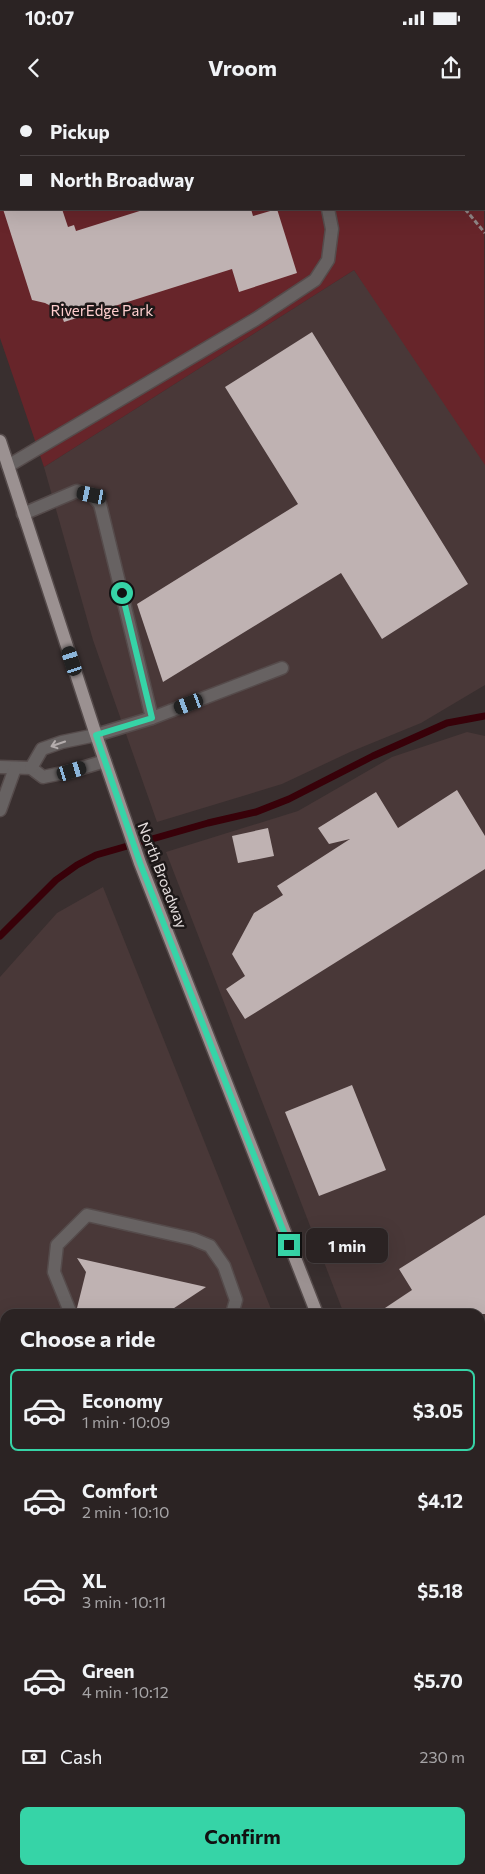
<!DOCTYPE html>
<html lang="en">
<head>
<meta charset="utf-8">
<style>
	:root { --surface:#2b2323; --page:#372f30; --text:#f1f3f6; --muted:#a6a4a6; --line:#474041; --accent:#36d4a7 }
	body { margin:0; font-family:Commissioner,sans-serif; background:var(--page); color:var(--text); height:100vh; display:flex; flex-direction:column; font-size:19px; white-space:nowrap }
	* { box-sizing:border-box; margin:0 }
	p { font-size:16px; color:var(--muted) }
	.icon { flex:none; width:28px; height:28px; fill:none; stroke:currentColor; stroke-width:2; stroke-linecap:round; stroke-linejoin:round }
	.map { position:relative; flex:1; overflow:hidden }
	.drawer { position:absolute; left:0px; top:1209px; width:485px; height:566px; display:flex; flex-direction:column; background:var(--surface); border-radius:15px 15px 0 0; box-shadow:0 5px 20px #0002,0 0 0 1px var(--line) }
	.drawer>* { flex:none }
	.top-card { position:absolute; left:0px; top:0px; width:485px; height:110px; box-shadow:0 5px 20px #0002,0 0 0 1px var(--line); display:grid; align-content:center; height:110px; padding:0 20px; background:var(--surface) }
	.end { position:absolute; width:22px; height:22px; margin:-11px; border:6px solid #36d4a7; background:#111; box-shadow:0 0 0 2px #111 }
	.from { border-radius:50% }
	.bubble { position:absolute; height:35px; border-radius:8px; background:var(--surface); box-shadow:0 5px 20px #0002,0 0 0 1px var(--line); font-size:16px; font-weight:700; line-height:35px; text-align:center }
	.car { position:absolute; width:15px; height:30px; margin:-15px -8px; border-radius:6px; box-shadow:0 0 4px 1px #0007; background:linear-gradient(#222 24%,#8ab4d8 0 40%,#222 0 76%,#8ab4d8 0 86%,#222 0) }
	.top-card b { display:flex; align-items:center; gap:18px; height:48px; font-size:19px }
	.top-card b+b { border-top:1px solid var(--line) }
	.top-card i { width:12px; height:12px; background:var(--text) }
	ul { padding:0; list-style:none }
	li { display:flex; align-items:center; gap:15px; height:82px; margin:0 10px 8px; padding:0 10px; border:2px solid transparent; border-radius:8px }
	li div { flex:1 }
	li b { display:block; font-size:19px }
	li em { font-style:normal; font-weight:700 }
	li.selected { border-color:var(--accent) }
	li>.icon { width:45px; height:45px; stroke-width:1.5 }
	h2 { padding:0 20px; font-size:22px; line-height:60px }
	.pay { display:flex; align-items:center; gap:12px; height:55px; padding:0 20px; font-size:19px }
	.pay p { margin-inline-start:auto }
	.primary-button { display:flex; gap:10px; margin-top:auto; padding:10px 20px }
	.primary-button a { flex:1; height:58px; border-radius:8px; background:var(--accent); color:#111; font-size:20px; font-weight:700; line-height:58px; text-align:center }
	.status { display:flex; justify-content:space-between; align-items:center; height:35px; padding:0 25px; background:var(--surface); direction:ltr }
	.status svg { height:14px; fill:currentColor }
	header { display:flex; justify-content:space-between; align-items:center; height:65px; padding:0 20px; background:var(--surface); font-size:22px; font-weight:700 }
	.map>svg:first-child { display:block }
	.built { fill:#493838 }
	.green { fill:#67252a }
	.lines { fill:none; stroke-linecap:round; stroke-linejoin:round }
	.stream { stroke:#380109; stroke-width:7 }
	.building { fill:#bfb2b2 }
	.minor-casing { stroke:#554b4b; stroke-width:15 }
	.major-casing { stroke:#554b4b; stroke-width:15 }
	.path { stroke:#8f8686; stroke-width:3; stroke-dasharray:5 2.5; stroke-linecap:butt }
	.minor { stroke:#676262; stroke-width:12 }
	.major { stroke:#9b9191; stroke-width:12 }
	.rail-casing { stroke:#b3abab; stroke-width:5.5 }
	.rail { stroke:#1d1818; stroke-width:4; stroke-dasharray:11; stroke-linecap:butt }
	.oneway { stroke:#b3acac }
	.route { stroke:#36d4a7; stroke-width:6 }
	.labels { text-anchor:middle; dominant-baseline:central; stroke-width:5; stroke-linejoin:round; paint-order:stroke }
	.park-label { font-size:15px; fill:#fecece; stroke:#1d1818 }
	.street-label { font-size:15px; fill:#e5dede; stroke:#1d1818 }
</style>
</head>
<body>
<div class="status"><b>10:07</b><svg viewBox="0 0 49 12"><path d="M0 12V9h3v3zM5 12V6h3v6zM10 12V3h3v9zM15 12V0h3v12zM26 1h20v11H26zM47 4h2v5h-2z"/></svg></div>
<header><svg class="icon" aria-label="back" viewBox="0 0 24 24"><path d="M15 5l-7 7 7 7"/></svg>Vroom<svg class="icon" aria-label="share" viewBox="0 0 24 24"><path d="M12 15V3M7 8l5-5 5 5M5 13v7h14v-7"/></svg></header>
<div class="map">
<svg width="485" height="1774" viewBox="0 0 485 1774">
	<rect width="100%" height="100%" fill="#392f2f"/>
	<g class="built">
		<polygon points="354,170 485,349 485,585 421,623 350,652 282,684 157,722 93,540 44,367"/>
		<polygon points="467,632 485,636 485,1241 480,1244 480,1214 344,1214 166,752 298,711 392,657"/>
		<polygon points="103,787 273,1214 5,1214 5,1516 0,1519 0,877 57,813"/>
		<polygon points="485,1396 485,1478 480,1470 480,1400"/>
	</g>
	<polygon class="green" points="0,0 400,0 402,1 1,1 1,109 484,109 484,80 485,365 354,170 44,367 0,238"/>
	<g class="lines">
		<polyline class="stream" points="0,836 56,780 77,765 96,755 208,723 256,712 289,699 373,656 447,623 485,616"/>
	</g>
	<g class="building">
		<polygon points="3,109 62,109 68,127 74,125 76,131 146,109 251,109 253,116 277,109 297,173 239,192 232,169 64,222 61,214 55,208 45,203 32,200"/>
		<polygon points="312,232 468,484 382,539 341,473 163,582 137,504 298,404 225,287"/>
		<polygon points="457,690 485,736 485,769 245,919 226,889 245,876 232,854 254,813 283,795 277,786 350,739 329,744 318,728 376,692 398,728"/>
		<polygon points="268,728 274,756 238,763 232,736"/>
		<polygon points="352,985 386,1070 319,1096 285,1012"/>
		<polygon points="485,1115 485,1214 376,1214 412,1190 399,1169"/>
		<polygon points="77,1158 206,1187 165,1214 79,1214 77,1208 86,1172"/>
	</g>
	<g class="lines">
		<defs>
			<g id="minor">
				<polyline points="113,0 118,1"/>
				<polyline points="8,366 256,219 315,180 328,160 332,129 328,109"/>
				<polyline points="23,414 77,391 92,395 100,404 152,618 282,568"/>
				<polyline points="0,667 31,668 43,677 72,671 105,661"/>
				<polyline points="31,668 42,649 62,642 96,635 152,618"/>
				<polyline points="0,710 15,668"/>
				<polyline points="71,1214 54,1172 57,1145 87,1115 193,1139 210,1146 224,1166 236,1200 232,1214"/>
				<polyline points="0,1235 5,1241"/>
				<polyline points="480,1257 485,1254"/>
				<polyline points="480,1409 485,1406"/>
				<polyline points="480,1552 485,1549"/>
				<polyline points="0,1556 5,1553"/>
				<polyline points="0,1715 5,1724"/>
				<polyline points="31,1770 33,1774"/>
				<polyline points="280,1770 282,1774"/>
			</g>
			<g id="major">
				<polyline points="0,341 96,635 140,763 317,1214"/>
				<polyline points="480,1523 485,1531"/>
			</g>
		</defs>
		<use href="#minor" class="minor-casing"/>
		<use href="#major" class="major-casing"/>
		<g class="path">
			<polyline points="349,0 350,1"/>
			<polyline points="465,109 485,133"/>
		</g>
		<use href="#minor" class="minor"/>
		<use href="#major" class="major"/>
		<defs>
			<g id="rail">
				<polyline points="0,1558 5,1559"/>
				<polyline points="348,1770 353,1774"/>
			</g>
		</defs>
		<use href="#rail" class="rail-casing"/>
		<use href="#rail" class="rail"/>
	</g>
	<defs><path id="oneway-shaft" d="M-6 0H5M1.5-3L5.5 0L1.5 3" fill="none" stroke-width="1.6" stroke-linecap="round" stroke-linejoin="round" transform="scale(1.25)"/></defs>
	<use class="oneway" href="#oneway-shaft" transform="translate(58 644) rotate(161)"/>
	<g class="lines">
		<polyline class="route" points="122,493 152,618 96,635 140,763 289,1145"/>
	</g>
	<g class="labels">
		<g class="park-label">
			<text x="102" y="210">RiverEdge Park</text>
		</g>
		<g class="street-label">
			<text transform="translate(163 775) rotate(69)">North Broadway</text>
		</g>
	</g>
</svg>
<i class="end from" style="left:122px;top:493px"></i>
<i class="end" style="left:289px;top:1145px"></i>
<div class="bubble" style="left:306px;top:1128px;width:82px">1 min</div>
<i class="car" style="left:92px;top:395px;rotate:282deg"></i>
<i class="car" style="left:72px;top:561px;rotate:342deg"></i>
<i class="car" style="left:189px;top:604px;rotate:249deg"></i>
<i class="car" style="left:72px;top:671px;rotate:73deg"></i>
<div class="top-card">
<b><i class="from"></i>Pickup</b>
<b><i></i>North Broadway</b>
</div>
<section class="drawer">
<h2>Choose a ride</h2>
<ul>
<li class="selected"><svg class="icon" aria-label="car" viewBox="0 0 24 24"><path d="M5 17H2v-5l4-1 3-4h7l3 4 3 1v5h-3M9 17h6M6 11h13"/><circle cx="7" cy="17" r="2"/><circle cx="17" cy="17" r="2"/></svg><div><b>Economy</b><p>1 min · 10:09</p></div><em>$3.05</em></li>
<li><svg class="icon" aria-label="car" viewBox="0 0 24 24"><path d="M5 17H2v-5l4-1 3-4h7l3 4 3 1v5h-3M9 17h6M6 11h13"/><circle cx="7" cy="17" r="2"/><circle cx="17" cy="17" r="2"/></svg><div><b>Comfort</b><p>2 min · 10:10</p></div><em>$4.12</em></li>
<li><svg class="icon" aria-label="car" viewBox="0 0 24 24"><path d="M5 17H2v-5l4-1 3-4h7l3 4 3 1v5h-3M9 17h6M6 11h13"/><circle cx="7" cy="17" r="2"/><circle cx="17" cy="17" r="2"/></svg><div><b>XL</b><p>3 min · 10:11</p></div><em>$5.18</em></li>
<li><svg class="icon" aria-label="car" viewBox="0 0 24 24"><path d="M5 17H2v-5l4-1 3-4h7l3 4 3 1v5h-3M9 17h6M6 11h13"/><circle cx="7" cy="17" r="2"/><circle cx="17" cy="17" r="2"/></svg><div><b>Green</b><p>4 min · 10:12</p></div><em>$5.70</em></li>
</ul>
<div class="pay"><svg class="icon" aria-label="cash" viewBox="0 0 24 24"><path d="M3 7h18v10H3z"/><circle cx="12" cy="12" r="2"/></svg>Cash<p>230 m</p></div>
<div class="primary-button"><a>Confirm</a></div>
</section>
</div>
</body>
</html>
